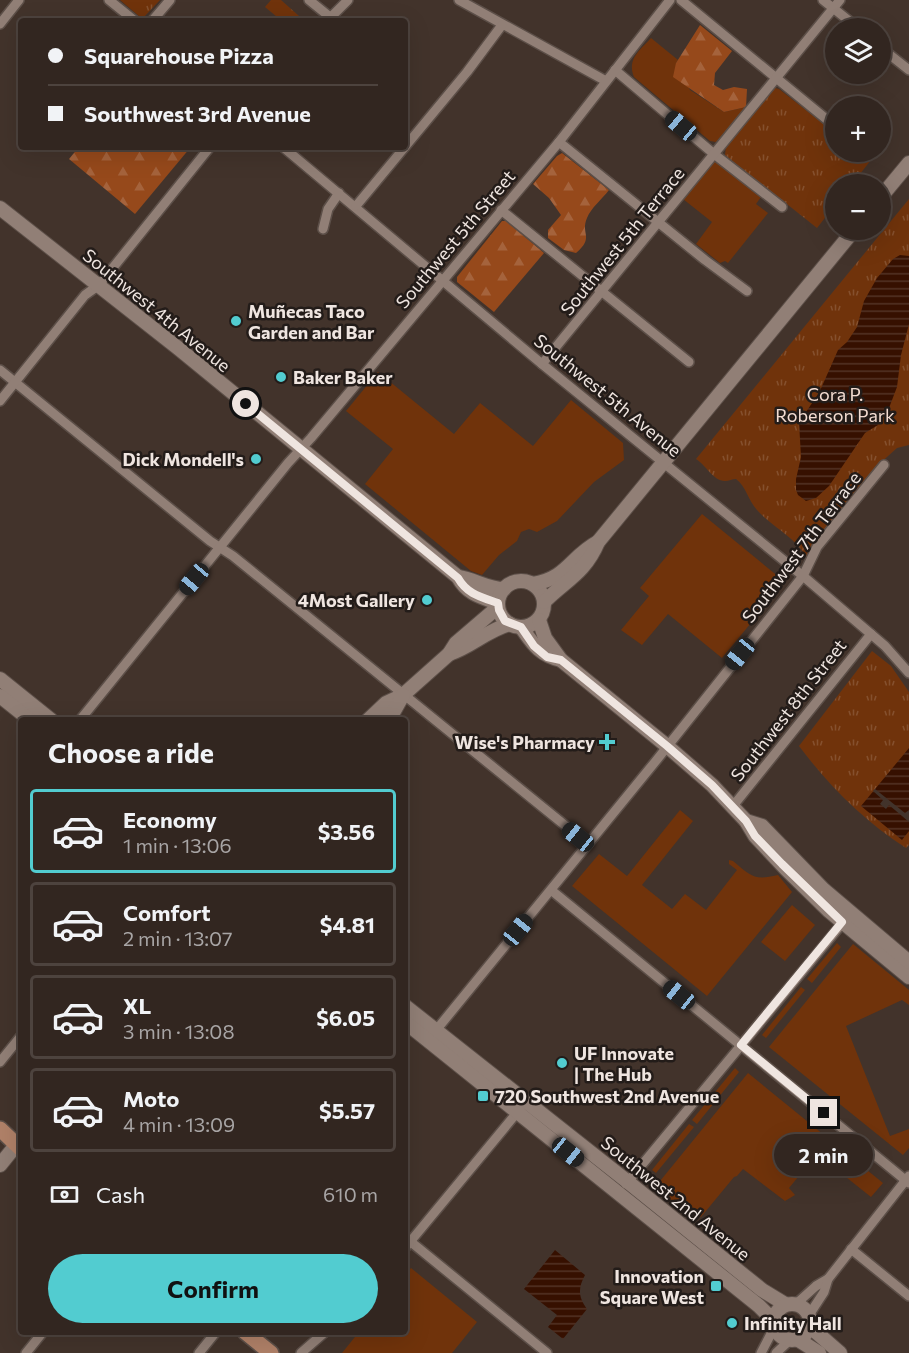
<!DOCTYPE html>
<html lang="en">
<head>
<meta charset="utf-8">
<style>
	:root { --surface:#322620; --page:#3a2e29; --text:#f1f3f6; --muted:#a8a5a5; --line:#4d433e; --accent:#52ccd0 }
	body { margin:0; font-family:Commissioner,sans-serif; background:var(--page); color:var(--text); height:100vh; display:flex; flex-direction:column; font-size:22px; white-space:nowrap }
	* { box-sizing:border-box; margin:0 }
	p { font-size:20px; color:var(--muted) }
	.icon { flex:none; width:33px; height:33px; fill:none; stroke:currentColor; stroke-width:2; stroke-linecap:round; stroke-linejoin:round }
	.map { position:relative; flex:1; overflow:hidden }
	.side { position:absolute; left:18px; top:717px; width:390px; height:618px; display:flex; flex-direction:column; background:var(--surface); border-radius:6px; box-shadow:0 6px 24px #0002,0 0 0 2px var(--line) }
	.side>* { flex:none }
	.banner { position:absolute; left:18px; top:18px; width:390px; height:132px; border-radius:6px; box-shadow:0 6px 24px #0002,0 0 0 2px var(--line); display:grid; align-content:center; height:132px; padding:0 30px; background:var(--surface) }
	.buttons { position:absolute; left:825px; top:18px; display:grid; gap:12px }
	.buttons a { display:grid; place-items:center; width:66px; height:66px; border-radius:50%; background:var(--surface); box-shadow:0 6px 24px #0002,0 0 0 2px var(--line); font-size:30px }
	.end { position:absolute; width:27px; height:27px; margin:-14px; border:8px solid #efe5e0; background:#111; box-shadow:0 0 0 3px #111 }
	.from { border-radius:50% }
	.bubble { position:absolute; height:42px; border-radius:21px; background:var(--surface); box-shadow:0 6px 24px #0002,0 0 0 2px var(--line); font-size:20px; font-weight:700; line-height:42px; text-align:center }
	.car { position:absolute; width:18px; height:36px; margin:-18px -9px; border-radius:8px; box-shadow:0 0 4px 2px #0007; background:linear-gradient(#222 24%,#8ab4d8 0 40%,#222 0 76%,#8ab4d8 0 86%,#222 0) }
	.banner b { display:flex; align-items:center; gap:21px; height:57px; font-size:22px }
	.banner b+b { border-top:2px solid var(--line) }
	.banner i { width:15px; height:15px; background:var(--text) }
	ul { padding:0; list-style:none }
	li { display:flex; align-items:center; gap:18px; height:84px; margin:0 12px 9px; padding:0 18px; border:3px solid var(--line); border-radius:6px }
	li div { flex:1 }
	li b { display:block; font-size:22px }
	li em { font-style:normal; font-weight:700 }
	li.current { border-color:var(--accent) }
	li>.icon { width:54px; height:54px; stroke-width:1.5 }
	h2 { padding:0 30px; font-size:27px; line-height:72px }
	.pay { display:flex; align-items:center; gap:15px; height:66px; padding:0 30px; font-size:22px }
	.pay p { margin-inline-start:auto }
	.cta { display:flex; gap:12px; margin-top:auto; padding:12px 30px }
	.cta a { flex:1; height:69px; border-radius:36px; background:var(--accent); color:#111; font-size:24px; font-weight:700; line-height:69px; text-align:center }
	.map>svg:first-child { display:block }
	.grass { fill:#70330b }
	.forest { fill:url(#forest-firs) }
	.park { fill:url(#park-tufts) }
	.water { fill:url(#water-rules) }
	.pier { fill:#42332b }
	.lines { fill:none; stroke-linecap:round; stroke-linejoin:round }
	.street-casing { stroke:#5c4f48; stroke-width:12 }
	.secondary-casing { stroke:#5c4f48; stroke-width:16 }
	.primary-casing { stroke:#5c4f48; stroke-width:18 }
	.street { stroke:#917f76; stroke-width:9 }
	.secondary { stroke:#917f76; stroke-width:14 }
	.primary { stroke:#b08168; stroke-width:15 }
	.route { stroke:#efe5e0; stroke-width:8 }
	.poi-dot { fill:#52ccd0; stroke:#231c19; stroke-width:2 }
	.labels { text-anchor:middle; dominant-baseline:central; stroke-width:5; stroke-linejoin:round; paint-order:stroke }
	.street-label { font-size:18px; fill:#efe5e0; stroke:#231c19 }
	.poi-label { font-size:18px; font-weight:bold; fill:#efe5e0; stroke:#231c19; text-anchor:start }
	.park-label { font-size:18px; fill:#f3dcd1; stroke:#231c19 }
</style>
</head>
<body>
<div class="map">
<svg width="909" height="1353" viewBox="0 0 909 1353">
	<defs>
		<pattern id="forest-firs" width="22" height="20" patternUnits="userSpaceOnUse" patternTransform="scale(1.5)"><rect width="22" height="20" fill="#96491b"/><path d="M5 1l3.5 6h-7zM16 11l3.5 6h-7z" fill="#a5633c"/></pattern>
		<pattern id="park-tufts" width="24" height="20" patternUnits="userSpaceOnUse" patternTransform="scale(1.5)"><rect width="24" height="20" fill="#70330b"/><path d="M3 7l-1-3M5 7V3M7 7l1-3M15 17l-1-3M17 17v-4M19 17l1-3" fill="none" stroke="#85502e"/></pattern>
		<pattern id="water-rules" width="6" height="5" patternUnits="userSpaceOnUse" patternTransform="scale(1.5)"><rect width="6" height="5" fill="#361000"/><path d="M0 2.5h6" fill="none" stroke="#533325"/></pattern>
	</defs>
	<rect width="100%" height="100%" fill="#42332b"/>
	<g class="grass">
		<path d="M 651,38 L 678,60 L 676,63 L 690,90 L 724,112 L 746,107 L 716,142 L 710,141 L 634,77 C 627,59 639,51 651,38 Z"/>
		<polygon points="714,160 761,197 756,204 768,213 728,263 725,261 720,263 696,244 712,222 683,199"/>
		<polygon points="378,372 454,434 480,403 533,446 571,400 623,443 624,460 594,482 557,521 537,532 529,529 521,532 517,541 499,555 482,575 471,571 365,484 393,449 346,411"/>
		<polygon points="702,514 785,582 722,658 668,614 642,645 621,630 649,596 640,588"/>
		<path d="M 680,810 L 693,821 L 642,885 L 672,909 L 685,894 L 706,910 L 737,870 L 729,864 L 729,860 L 733,861 C 751,876 754,881 778,875 L 792,892 L 707,996 L 572,886 L 599,854 L 627,876 Z"/>
		<polygon points="792,905 815,925 785,961 761,942"/>
		<polygon points="837,943 841,947 812,983 807,979"/>
		<polygon points="853,944 909,990 909,1005 902,1000 846,1026 890,1136 909,1129 909,1148 903,1155 769,1047"/>
		<polygon points="801,987 805,990 766,1038 762,1035"/>
		<polygon points="735,1068 739,1072 697,1124 692,1120"/>
		<polygon points="748,1073 883,1183 871,1197 817,1154 789,1188 795,1195 785,1201 743,1169 737,1176 734,1177 701,1217 677,1205 657,1189 656,1186"/>
		<polygon points="689,1124 694,1127 656,1173 652,1170"/>
		<polygon points="411,1268 477,1322 452,1353 342,1353 359,1332 405,1332 405,1275"/>
	</g>
	<g class="forest">
		<polygon points="700,25 732,51 715,73 714,85 723,90 734,87 747,89 746,107 724,112 673,77 676,63"/>
		<polygon points="79,147 189,147 190,148 135,214 69,159"/>
		<path d="M 562,153 L 609,190 C 602,199 591,208 587,218 C 580,234 595,237 576,253 L 564,250 L 548,238 L 548,230 L 561,215 L 549,198 L 533,184 L 557,156 Z"/>
		<polygon points="502,221 506,221 544,253 494,312 457,282 457,277"/>
	</g>
	<g class="park">
		<polygon points="120,0 160,0 144,17 140,17"/>
		<polygon points="271,0 281,0 299,16 294,21 282,21 265,7"/>
		<polygon points="775,88 779,89 835,133 836,152 860,152 871,160 852,184 836,184 835,205 817,228 725,155 726,147"/>
		<path d="M 909,199 L 909,445 L 897,448 L 878,465 L 813,546 L 807,558 C 796,537 772,527 757,510 C 748,500 746,486 736,479 C 732,479 729,481 725,481 C 713,481 706,465 696,459 Z"/>
		<path d="M 872,651 L 891,666 L 909,692 L 909,845 L 906,848 C 864,821 829,786 799,746 Z"/>
	</g>
	<g class="water">
		<polygon points="900,255 909,256 909,324 901,355 897,387 889,408 878,425 865,433 829,486 816,498 806,501 798,495 796,490 796,479 801,457 799,422 819,393 838,350 847,342 857,327 864,301 877,278 893,259"/>
		<polygon points="909,748 909,831 902,840 861,806"/>
		<path d="M 555,1250 L 585,1275 C 578,1288 578,1297 587,1309 L 563,1339 L 548,1327 L 557,1315 L 524,1289 Z"/>
	</g>
	<polygon class="pier" points="875,789 905,813 909,810 909,822 889,805 886,809 880,804 883,800 873,791"/>
	<g class="lines">
		<defs>
			<g id="street">
				<polyline points="109,0 135,21"/>
				<polyline points="309,0 330,17"/>
				<polyline points="459,0 606,81"/>
				<polyline points="681,0 836,127"/>
				<polyline points="823,0 858,28"/>
				<polyline points="152,21 170,0"/>
				<polyline points="327,21 348,0"/>
				<polyline points="0,24 19,0"/>
				<polyline points="880,47 909,70"/>
				<polyline points="615,70 714,154 782,207"/>
				<polyline points="559,142 705,260 747,291"/>
				<polyline points="283,147 542,364 803,576 885,646 909,673"/>
				<polyline points="356,206 467,72 502,25"/>
				<polyline points="501,210 689,362"/>
				<polyline points="323,229 328,209 339,193"/>
				<polyline points="542,364 840,0"/>
				<polyline points="0,370 210,541 233,556 588,844"/>
				<polyline points="0,401 85,295 99,285 210,147"/>
				<polyline points="80,720 288,463 311,438 559,142 670,0"/>
				<polyline points="733,806 871,634"/>
				<polyline points="551,890 909,1183"/>
				<polyline points="433,1034 655,762 803,576 817,547 884,465"/>
				<polyline points="0,1062 21,1036"/>
				<polyline points="626,1184 845,920"/>
				<polyline points="411,1242 547,1353"/>
				<polyline points="405,1248 520,1109"/>
				<polyline points="851,1249 909,1296"/>
				<polyline points="796,1304 816,1286 828,1279"/>
				<polyline points="809,1315 824,1292 828,1279 909,1176"/>
				<polyline points="26,1353 43,1332"/>
				<polyline points="199,1353 216,1332"/>
				<polyline points="301,1353 325,1332"/>
				<polyline points="761,1353 774,1328"/>
				<polyline points="776,1353 790,1340"/>
			</g>
			<g id="secondary">
				<polyline points="880,198 909,163"/>
				<path d="M 0,208 L 178,348 L 458,577 C 467,594 481,597 498,603"/>
				<path d="M 458,577 C 474,579 487,589 504,589"/>
				<circle cx="521" cy="604" r="23"/>
				<path d="M 533,584 C 568,578 570,557 598,542"/>
				<path d="M 544,602 C 566,580 585,573 598,542 L 854,230"/>
				<polyline points="539,620 545,638 561,660 667,746 712,785 746,821 755,836 786,869 828,910 909,977"/>
				<path d="M 521,627 C 533,644 539,655 561,660"/>
				<path d="M 449,654 C 471,647 487,630 510,624"/>
				<polyline points="0,679 51,720"/>
				<polyline points="0,696 30,720"/>
				<polyline points="368,720 386,703 403,695 449,654 456,643 498,607"/>
				<polyline points="384,720 394,711 403,695"/>
				<polyline points="746,821 762,826 823,889 909,962"/>
				<polyline points="405,1006 628,1182 762,1290 785,1304"/>
				<polyline points="405,1022 759,1306 773,1320"/>
				<polyline points="0,1165 21,1139"/>
				<circle cx="792" cy="1322" r="18"/>
				<polyline points="810,1322 816,1332 840,1353"/>
				<polyline points="797,1339 819,1353"/>
			</g>
			<g id="primary">
				<polyline points="0,1129 21,1149"/>
				<polyline points="245,1332 271,1353"/>
			</g>
		</defs>
		<use href="#street" class="street-casing"/>
		<use href="#secondary" class="secondary-casing"/>
		<use href="#primary" class="primary-casing"/>
		<use href="#street" class="street"/>
		<use href="#secondary" class="secondary"/>
		<use href="#primary" class="primary"/>
	</g>
	<g class="lines">
		<path class="route" d="M 246,404 L 458,578 C 467,594 481,597 498,603 L 499,610 L 505,621 L 521,627 L 534,646 L 547,657 L 561,660 L 667,746 L 712,785 L 746,821 L 755,836 L 782,864 L 842,922 L 741,1045 L 824,1113"/>
	</g>
	<g class="poi-dot">
		<circle cx="236" cy="321" r="6"/>
		<circle cx="281" cy="377" r="6"/>
		<circle cx="256" cy="459" r="6"/>
		<circle cx="427" cy="600" r="6"/>
		<path d="M604 733h6v6h6v6h-6v6h-6v-6h-6v-6h6z"/>
		<circle cx="562" cy="1063" r="6"/>
		<rect x="477" y="1090" width="12" height="12" rx="3"/>
		<rect x="710" y="1280" width="12" height="12" rx="3"/>
		<circle cx="732" cy="1323" r="6"/>
	</g>
	<g class="labels">
		<g class="street-label">
			<text transform="translate(455 239) rotate(-50)">Southwest 5th Street</text>
			<text transform="translate(622 241) rotate(-51)">Southwest 5th Terrace</text>
			<text transform="translate(157 310) rotate(39)">Southwest 4th Avenue</text>
			<text transform="translate(608 395) rotate(39)">Southwest 5th Avenue</text>
			<text transform="translate(801 547) rotate(-53)">Southwest 7th Terrace</text>
			<text transform="translate(788 710) rotate(-52)">Southwest 8th Street</text>
			<text transform="translate(676 1198) rotate(39)">Southwest 2nd Avenue</text>
		</g>
		<g class="poi-label">
			<text x="248" y="311">Muñecas Taco<tspan x="248" dy="21">Garden and Bar</tspan></text>
			<text x="293" y="377">Baker Baker</text>
			<text x="244" y="459" text-anchor="end">Dick Mondell's</text>
			<text x="415" y="600" text-anchor="end">4Most Gallery</text>
			<text x="595" y="742" text-anchor="end">Wise's Pharmacy</text>
			<text x="574" y="1053">UF Innovate<tspan x="574" dy="21">| The Hub</tspan></text>
			<text x="495" y="1096">720 Southwest 2nd Avenue</text>
			<text x="704" y="1276" text-anchor="end">Innovation<tspan x="704" dy="21">Square West</tspan></text>
			<text x="744" y="1323">Infinity Hall</text>
		</g>
		<g class="park-label">
			<text x="835" y="394">Cora P.<tspan x="835" dy="21">Roberson Park</tspan></text>
		</g>
	</g>
</svg>
<div class="buttons">
<a><svg class="icon" aria-label="layers" viewBox="0 0 24 24"><path d="M12 4l9 5-9 5-9-5zM3 14l9 5 9-5"/></svg></a>
<a>+</a>
<a>−</a>
</div>
<i class="end from" style="left:246px;top:404px"></i>
<i class="end" style="left:824px;top:1113px"></i>
<div class="bubble" style="left:774px;top:1134px;width:99px">2 min</div>
<i class="car" style="left:681px;top:126px;rotate:310deg"></i>
<i class="car" style="left:194px;top:579px;rotate:220deg"></i>
<i class="car" style="left:740px;top:654px;rotate:219deg"></i>
<i class="car" style="left:578px;top:837px;rotate:309deg"></i>
<i class="car" style="left:518px;top:930px;rotate:39deg"></i>
<i class="car" style="left:679px;top:995px;rotate:309deg"></i>
<i class="car" style="left:568px;top:1152px;rotate:129deg"></i>
<div class="banner">
<b><i class="from"></i>Squarehouse Pizza</b>
<b><i></i>Southwest 3rd Avenue</b>
</div>
<section class="side">
<h2>Choose a ride</h2>
<ul>
<li class="current"><svg class="icon" aria-label="car" viewBox="0 0 24 24"><path d="M5 17H2v-5l4-1 3-4h7l3 4 3 1v5h-3M9 17h6M6 11h13"/><circle cx="7" cy="17" r="2"/><circle cx="17" cy="17" r="2"/></svg><div><b>Economy</b><p>1 min · 13:06</p></div><em>$3.56</em></li>
<li><svg class="icon" aria-label="car" viewBox="0 0 24 24"><path d="M5 17H2v-5l4-1 3-4h7l3 4 3 1v5h-3M9 17h6M6 11h13"/><circle cx="7" cy="17" r="2"/><circle cx="17" cy="17" r="2"/></svg><div><b>Comfort</b><p>2 min · 13:07</p></div><em>$4.81</em></li>
<li><svg class="icon" aria-label="car" viewBox="0 0 24 24"><path d="M5 17H2v-5l4-1 3-4h7l3 4 3 1v5h-3M9 17h6M6 11h13"/><circle cx="7" cy="17" r="2"/><circle cx="17" cy="17" r="2"/></svg><div><b>XL</b><p>3 min · 13:08</p></div><em>$6.05</em></li>
<li><svg class="icon" aria-label="car" viewBox="0 0 24 24"><path d="M5 17H2v-5l4-1 3-4h7l3 4 3 1v5h-3M9 17h6M6 11h13"/><circle cx="7" cy="17" r="2"/><circle cx="17" cy="17" r="2"/></svg><div><b>Moto</b><p>4 min · 13:09</p></div><em>$5.57</em></li>
</ul>
<div class="pay"><svg class="icon" aria-label="cash" viewBox="0 0 24 24"><path d="M3 7h18v10H3z"/><circle cx="12" cy="12" r="2"/></svg>Cash<p>610 m</p></div>
<div class="cta"><a>Confirm</a></div>
</section>
</div>
</body>
</html>
